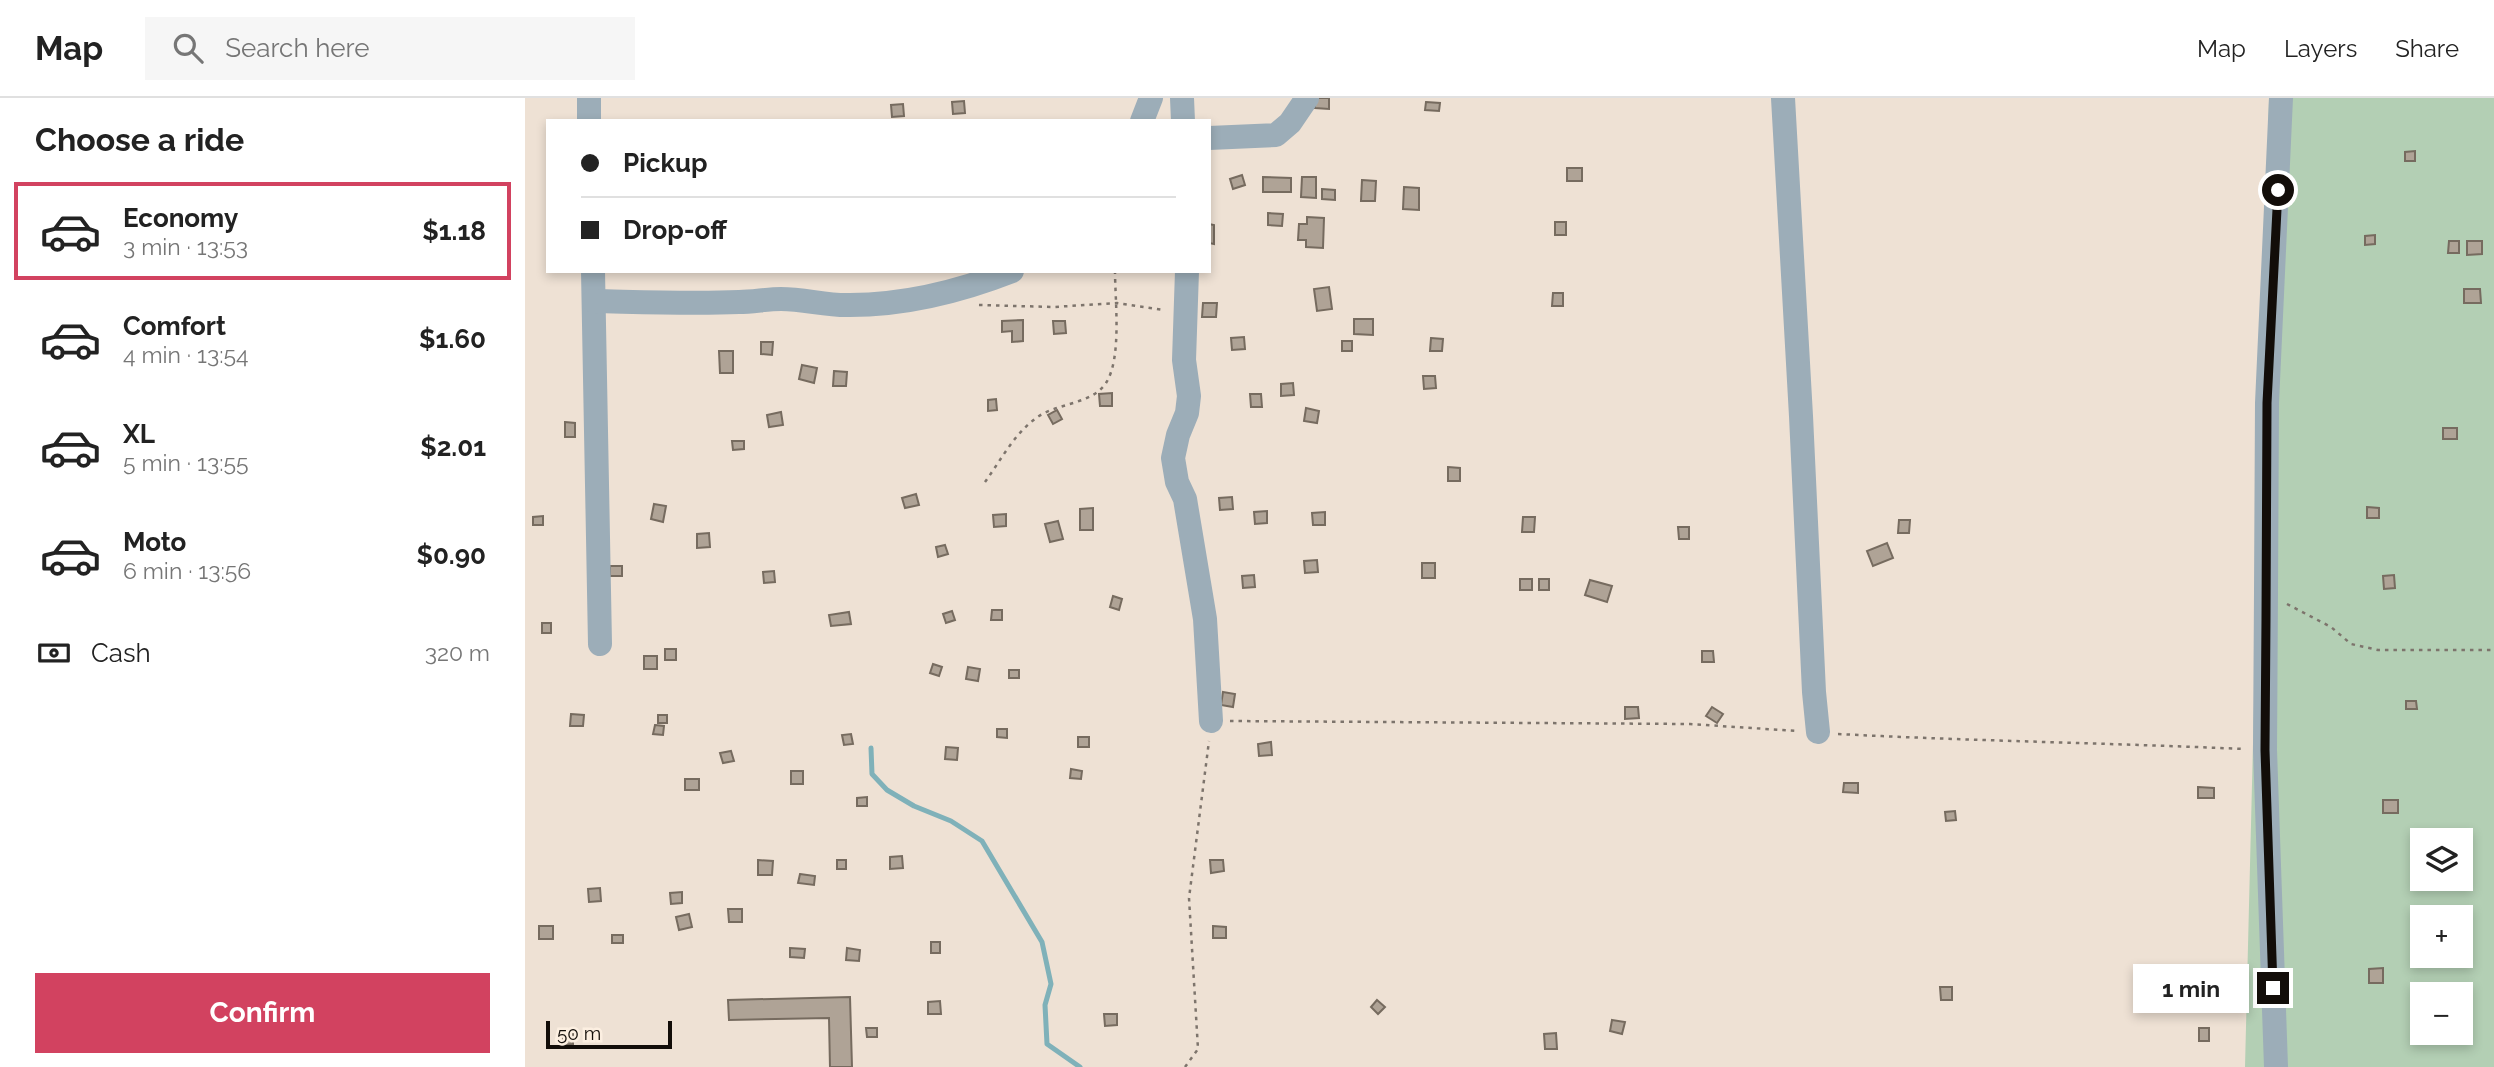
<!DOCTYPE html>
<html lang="en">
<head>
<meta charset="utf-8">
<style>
	:root { --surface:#fff; --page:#f6f6f6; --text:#222; --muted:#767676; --line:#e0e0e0; --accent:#d24260 }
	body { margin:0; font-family:Raleway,sans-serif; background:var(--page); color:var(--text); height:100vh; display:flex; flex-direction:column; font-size:26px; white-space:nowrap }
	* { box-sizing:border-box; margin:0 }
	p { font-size:23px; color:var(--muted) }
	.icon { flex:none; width:38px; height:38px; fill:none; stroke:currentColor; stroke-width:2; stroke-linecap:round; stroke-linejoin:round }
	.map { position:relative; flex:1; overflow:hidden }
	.side { display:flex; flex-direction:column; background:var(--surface); width:525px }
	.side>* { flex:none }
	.hud { position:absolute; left:21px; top:21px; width:665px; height:154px; border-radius:0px; box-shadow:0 4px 10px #0003; display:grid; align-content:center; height:154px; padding:0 35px; background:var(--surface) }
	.buttons { position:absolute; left:1885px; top:730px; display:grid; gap:14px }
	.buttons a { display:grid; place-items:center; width:63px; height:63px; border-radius:0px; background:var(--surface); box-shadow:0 4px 10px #0003; font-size:35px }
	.scale { position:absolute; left:21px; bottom:18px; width:126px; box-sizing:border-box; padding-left:7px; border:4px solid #120d09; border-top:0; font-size:19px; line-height:24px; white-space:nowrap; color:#120d09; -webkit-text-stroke:5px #fcefe1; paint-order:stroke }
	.end { position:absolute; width:32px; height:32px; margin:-16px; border:9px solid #120d09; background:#fff; box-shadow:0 0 0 4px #fff }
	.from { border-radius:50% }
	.bubble { position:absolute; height:49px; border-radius:0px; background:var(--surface); box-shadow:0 4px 10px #0003; font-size:23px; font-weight:700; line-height:49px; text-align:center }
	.hud b { display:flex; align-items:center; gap:24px; height:66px; font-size:26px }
	.hud b+b { border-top:2px solid var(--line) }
	.hud i { width:18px; height:18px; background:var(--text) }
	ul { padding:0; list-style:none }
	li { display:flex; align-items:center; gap:21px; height:98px; margin:0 14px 10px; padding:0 21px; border:4px solid transparent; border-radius:0px }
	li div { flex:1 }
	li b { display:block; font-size:26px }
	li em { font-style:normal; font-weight:700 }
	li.selected { border-color:var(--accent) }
	li>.icon { width:63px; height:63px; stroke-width:1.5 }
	h2 { padding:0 35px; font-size:32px; line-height:84px }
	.pay { display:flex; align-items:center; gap:18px; height:77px; padding:0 35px; font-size:26px }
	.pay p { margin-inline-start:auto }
	.cta { display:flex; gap:14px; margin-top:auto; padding:14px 35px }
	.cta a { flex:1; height:80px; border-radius:0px; background:var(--accent); color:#fff; font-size:28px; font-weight:700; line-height:80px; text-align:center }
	header { display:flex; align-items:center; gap:42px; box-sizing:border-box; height:98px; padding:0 35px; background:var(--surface); border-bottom:2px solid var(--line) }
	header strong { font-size:33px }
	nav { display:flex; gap:38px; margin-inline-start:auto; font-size:24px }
	.search { width:490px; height:63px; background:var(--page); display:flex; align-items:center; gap:18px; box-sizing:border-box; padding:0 24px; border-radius:0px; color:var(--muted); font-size:26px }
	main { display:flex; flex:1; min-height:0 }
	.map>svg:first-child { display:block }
	.green { fill:#b3cfb4; fill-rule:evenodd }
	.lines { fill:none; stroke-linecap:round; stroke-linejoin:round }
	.stream { stroke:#7fb1b9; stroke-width:5 }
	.building { fill:#afa396; stroke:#766b5f; stroke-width:2 }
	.path { stroke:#7d746c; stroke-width:2.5; stroke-dasharray:3.5 5; stroke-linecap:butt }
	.minor { stroke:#9cadb8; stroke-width:24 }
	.route { stroke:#120d09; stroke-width:9 }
</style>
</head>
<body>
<header>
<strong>Map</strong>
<div class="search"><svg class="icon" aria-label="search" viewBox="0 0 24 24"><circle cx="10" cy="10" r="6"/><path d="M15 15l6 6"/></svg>Search here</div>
<nav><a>Map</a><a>Layers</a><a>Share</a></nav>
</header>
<main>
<section class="side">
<h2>Choose a ride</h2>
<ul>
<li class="selected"><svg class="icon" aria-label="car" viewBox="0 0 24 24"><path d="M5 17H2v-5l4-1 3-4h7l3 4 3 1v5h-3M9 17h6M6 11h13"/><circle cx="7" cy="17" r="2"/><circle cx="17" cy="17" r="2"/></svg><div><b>Economy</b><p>3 min · 13:53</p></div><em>$1.18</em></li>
<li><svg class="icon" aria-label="car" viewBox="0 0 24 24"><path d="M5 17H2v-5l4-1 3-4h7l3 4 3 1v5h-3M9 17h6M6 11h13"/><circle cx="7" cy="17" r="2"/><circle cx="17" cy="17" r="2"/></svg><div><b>Comfort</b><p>4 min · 13:54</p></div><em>$1.60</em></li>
<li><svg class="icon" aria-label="car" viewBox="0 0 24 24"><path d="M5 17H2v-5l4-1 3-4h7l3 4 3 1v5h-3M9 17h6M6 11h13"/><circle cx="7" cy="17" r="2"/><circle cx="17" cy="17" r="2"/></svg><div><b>XL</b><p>5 min · 13:55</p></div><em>$2.01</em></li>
<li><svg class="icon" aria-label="car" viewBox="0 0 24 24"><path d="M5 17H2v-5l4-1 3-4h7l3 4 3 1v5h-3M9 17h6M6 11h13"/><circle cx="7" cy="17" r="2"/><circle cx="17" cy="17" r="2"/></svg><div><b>Moto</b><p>6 min · 13:56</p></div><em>$0.90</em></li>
</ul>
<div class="pay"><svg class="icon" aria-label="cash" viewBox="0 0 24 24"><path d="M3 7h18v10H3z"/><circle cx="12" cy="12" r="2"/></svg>Cash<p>320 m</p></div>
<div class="cta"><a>Confirm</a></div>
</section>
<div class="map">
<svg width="1969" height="969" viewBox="0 0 1969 969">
	<rect width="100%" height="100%" fill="#eee1d4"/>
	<path class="green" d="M 1744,0 L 1969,0 L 1969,969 L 1720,969 ZM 1897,742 L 1936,742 L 1936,780 L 1897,780 ZM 1897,819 L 1936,819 L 1936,858 L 1897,858 ZM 1897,896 L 1936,896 L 1936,934 L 1897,934 Z"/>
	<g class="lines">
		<polyline class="stream" points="346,650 347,676 362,692 389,708 426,723 457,743 517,844 526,886 520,907 522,946 555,969"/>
	</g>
	<g class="building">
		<polygon points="790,0 804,0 804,11 790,10"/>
		<polygon points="439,3 440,15 428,16 427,4"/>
		<polygon points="901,4 915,5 914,13 900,12"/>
		<polygon points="378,6 379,18 367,19 366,7"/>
		<polygon points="1890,53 1890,63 1880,63 1880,54"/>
		<rect x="1042" y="70" width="15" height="13"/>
		<polygon points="717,77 720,87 708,91 705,81"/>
		<polygon points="738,79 766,80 766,94 738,94"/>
		<polygon points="777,79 791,79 791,100 776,99"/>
		<polygon points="837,82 851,83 850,103 836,103"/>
		<polygon points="879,89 894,90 894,112 878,111"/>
		<polygon points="797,91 810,92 810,102 797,101"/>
		<polygon points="743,115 758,116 757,128 743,127"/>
		<polygon points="782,119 799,120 798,150 781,149 781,142 773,142 774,126 782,126"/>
		<rect x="1030" y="124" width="11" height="13"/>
		<polygon points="684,126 689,127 689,146 684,145"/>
		<polygon points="1850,137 1850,146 1840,147 1840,138"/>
		<polygon points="1924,143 1934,143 1934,155 1923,155"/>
		<polygon points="1942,143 1957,143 1957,156 1942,157"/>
		<polygon points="804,189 807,211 792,213 789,191"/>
		<polygon points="1939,191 1955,191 1956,205 1939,205"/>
		<polygon points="1028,195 1038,195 1038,208 1027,208"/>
		<polygon points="678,205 692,205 691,219 677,219"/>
		<polygon points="829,221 848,221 848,237 829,236"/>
		<polygon points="498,222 498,243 487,244 487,233 477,234 477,223"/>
		<polygon points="528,223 540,223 541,235 529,236"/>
		<polygon points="719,239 720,251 707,252 706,240"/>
		<polygon points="906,240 918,241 917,253 905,253"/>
		<rect x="817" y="243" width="10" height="10"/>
		<polygon points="236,244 248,244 247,257 236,256"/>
		<polygon points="194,253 208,253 208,275 195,275"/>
		<polygon points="277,267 292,270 289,285 274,281"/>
		<polygon points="309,273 322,274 321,288 308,288"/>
		<polygon points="898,278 910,278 911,290 899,291"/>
		<polygon points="768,285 769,297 756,298 756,286"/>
		<polygon points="587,295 587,308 575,308 574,296"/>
		<polygon points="725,296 736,296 737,309 726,309"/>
		<polygon points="471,301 472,312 463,313 463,302"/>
		<polygon points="781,310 794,313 792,325 779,323"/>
		<polygon points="532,312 537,321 528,326 523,317"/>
		<polygon points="256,314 258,327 244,329 242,317"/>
		<polygon points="40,324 50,325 50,339 40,339"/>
		<rect x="1918" y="330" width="14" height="11"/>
		<polygon points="207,343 219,343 219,351 208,352"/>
		<polygon points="923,369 935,370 935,383 923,383"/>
		<polygon points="391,396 394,407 380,410 377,400"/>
		<polygon points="707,399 708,411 695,412 694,400"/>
		<polygon points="129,406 141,408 138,424 126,421"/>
		<polygon points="1842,409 1854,410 1854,420 1842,420"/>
		<polygon points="568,410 568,432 555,432 555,411"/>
		<polygon points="742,413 742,425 730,426 729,414"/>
		<polygon points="800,414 800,427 788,427 787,415"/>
		<polygon points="481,416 481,428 469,429 468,417"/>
		<polygon points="18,418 18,427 8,427 8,419"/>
		<polygon points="998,419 1010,419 1009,434 997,434"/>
		<polygon points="1374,422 1385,422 1384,435 1373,435"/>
		<polygon points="533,423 538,441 525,444 520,426"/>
		<polygon points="1153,429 1164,429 1164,441 1154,441"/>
		<polygon points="184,435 185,449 172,450 172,436"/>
		<polygon points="1362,445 1368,460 1348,468 1342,453"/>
		<polygon points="420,447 423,456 413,459 411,449"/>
		<polygon points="792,462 793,474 780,475 779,463"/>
		<rect x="897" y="465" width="13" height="15"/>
		<rect x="85" y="468" width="12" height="10"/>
		<polygon points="249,473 250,484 239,485 238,474"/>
		<polygon points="729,477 730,489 718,490 717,478"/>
		<polygon points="1869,477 1870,490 1859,491 1858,478"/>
		<rect x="995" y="481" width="12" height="11"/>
		<rect x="1014" y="481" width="10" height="11"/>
		<polygon points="1065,482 1087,488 1082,504 1060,497"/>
		<polygon points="588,498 597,501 594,512 585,509"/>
		<polygon points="467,512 477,512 477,522 466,522"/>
		<polygon points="427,513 430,522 421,525 418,516"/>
		<polygon points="324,514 326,526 306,528 304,517"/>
		<rect x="17" y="525" width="9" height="10"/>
		<rect x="140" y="551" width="11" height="11"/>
		<polygon points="1177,553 1188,553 1189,564 1177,564"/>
		<rect x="119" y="558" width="13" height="13"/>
		<polygon points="408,566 417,569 414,578 405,575"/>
		<polygon points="443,569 455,571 453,583 441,581"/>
		<rect x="484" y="572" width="10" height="8"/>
		<polygon points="698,594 710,596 708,609 696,607"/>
		<polygon points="1881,603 1891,603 1892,611 1881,611"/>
		<polygon points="1100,609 1113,609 1114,620 1100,621"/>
		<polygon points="1187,609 1198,616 1192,625 1181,618"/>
		<polygon points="46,616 59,617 58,628 45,628"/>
		<rect x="133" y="617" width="9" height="8"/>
		<polygon points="130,627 139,628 138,637 128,636"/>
		<polygon points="472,631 482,631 482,640 472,639"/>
		<polygon points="326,636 328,646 319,647 317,637"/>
		<rect x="553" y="639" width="11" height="10"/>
		<polygon points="746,644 747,657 734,658 733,646"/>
		<polygon points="421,649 433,650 432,662 420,661"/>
		<polygon points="206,653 209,663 198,665 195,655"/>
		<polygon points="546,671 557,673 556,681 545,680"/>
		<rect x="266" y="673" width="12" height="13"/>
		<rect x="160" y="681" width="14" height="11"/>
		<polygon points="1319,685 1333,685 1333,695 1318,694"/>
		<polygon points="1673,689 1689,690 1689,700 1673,700"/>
		<polygon points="342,699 342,708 332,708 332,700"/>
		<rect x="1858" y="702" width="15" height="13"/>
		<polygon points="1430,713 1431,722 1421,723 1420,714"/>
		<polygon points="377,758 378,770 365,771 365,759"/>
		<polygon points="233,762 248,763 247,777 233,777"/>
		<rect x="312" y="762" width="9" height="9"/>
		<polygon points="685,762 698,762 699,773 686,775"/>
		<polygon points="275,776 290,778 289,787 273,785"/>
		<polygon points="75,790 76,803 64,804 63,791"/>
		<polygon points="157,794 157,805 146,806 145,795"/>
		<polygon points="203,811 217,811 217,824 204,824"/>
		<polygon points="164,816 167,829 154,832 151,819"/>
		<rect x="14" y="828" width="14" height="13"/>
		<polygon points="688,828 701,829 701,840 688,840"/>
		<rect x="87" y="837" width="11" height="8"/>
		<rect x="406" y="844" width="9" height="11"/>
		<polygon points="265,850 280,851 279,860 265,859"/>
		<polygon points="322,850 335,852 334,863 321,862"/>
		<polygon points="1858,870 1858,885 1844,885 1844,871"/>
		<polygon points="1415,889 1427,889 1427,902 1416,902"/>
		<polygon points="325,899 327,969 305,969 304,920 204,922 203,902"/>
		<polygon points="852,902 860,909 853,916 846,909"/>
		<polygon points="415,903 416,916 403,916 403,904"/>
		<polygon points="579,916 592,916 592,927 580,928"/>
		<polygon points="1087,922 1100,924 1097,936 1085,933"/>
		<polygon points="341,930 352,930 352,939 342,939"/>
		<rect x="1674" y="930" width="10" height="13"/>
		<polygon points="1031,935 1032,951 1020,951 1019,936"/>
		<polygon points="38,936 48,936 48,946 38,947"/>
	</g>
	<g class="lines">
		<g class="path">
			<polyline points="454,207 529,209 592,205 639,212"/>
			<path d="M 460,384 C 476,362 490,334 514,318 C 534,305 567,306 581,285 C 597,260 590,203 590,173"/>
			<polyline points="1762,506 1806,529 1826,546 1853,552 1969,552"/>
			<polyline points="705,623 1165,626 1272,633"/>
			<path d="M 1313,636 C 1449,643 1584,645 1719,651"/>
			<polyline points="660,969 673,951 664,800 684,643"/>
		</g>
		<g class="minor">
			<polyline points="64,0 64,23"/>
			<polyline points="657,0 658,23"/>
			<polyline points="1258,0 1276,318 1289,594 1293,634"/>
			<polyline points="617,23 626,0"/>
			<polyline points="684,40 751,37 765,25 782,0"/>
			<polyline points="68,173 75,546"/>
			<polyline points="662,173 659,262 664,298 662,315 653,337 648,360 652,384 660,401 680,521 686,623"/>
			<path d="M 69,203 C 117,204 166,206 214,204 C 228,204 242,201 256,201 C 280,201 302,208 325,207 C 380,207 436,193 487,173"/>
			<polyline points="1751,969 1740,652 1741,494 1742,305 1756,0"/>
		</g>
	</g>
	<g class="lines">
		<polyline class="route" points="1748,890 1740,652 1741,521 1742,305 1753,92"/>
	</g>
</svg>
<div class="buttons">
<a><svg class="icon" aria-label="layers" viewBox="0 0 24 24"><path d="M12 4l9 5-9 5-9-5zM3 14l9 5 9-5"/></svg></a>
<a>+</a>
<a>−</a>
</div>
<div class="scale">50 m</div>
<i class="end from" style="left:1753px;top:92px"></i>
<i class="end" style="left:1748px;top:890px"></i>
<div class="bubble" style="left:1608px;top:866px;width:116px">1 min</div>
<div class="hud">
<b><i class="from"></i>Pickup</b>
<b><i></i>Drop-off</b>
</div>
</div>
</main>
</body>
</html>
